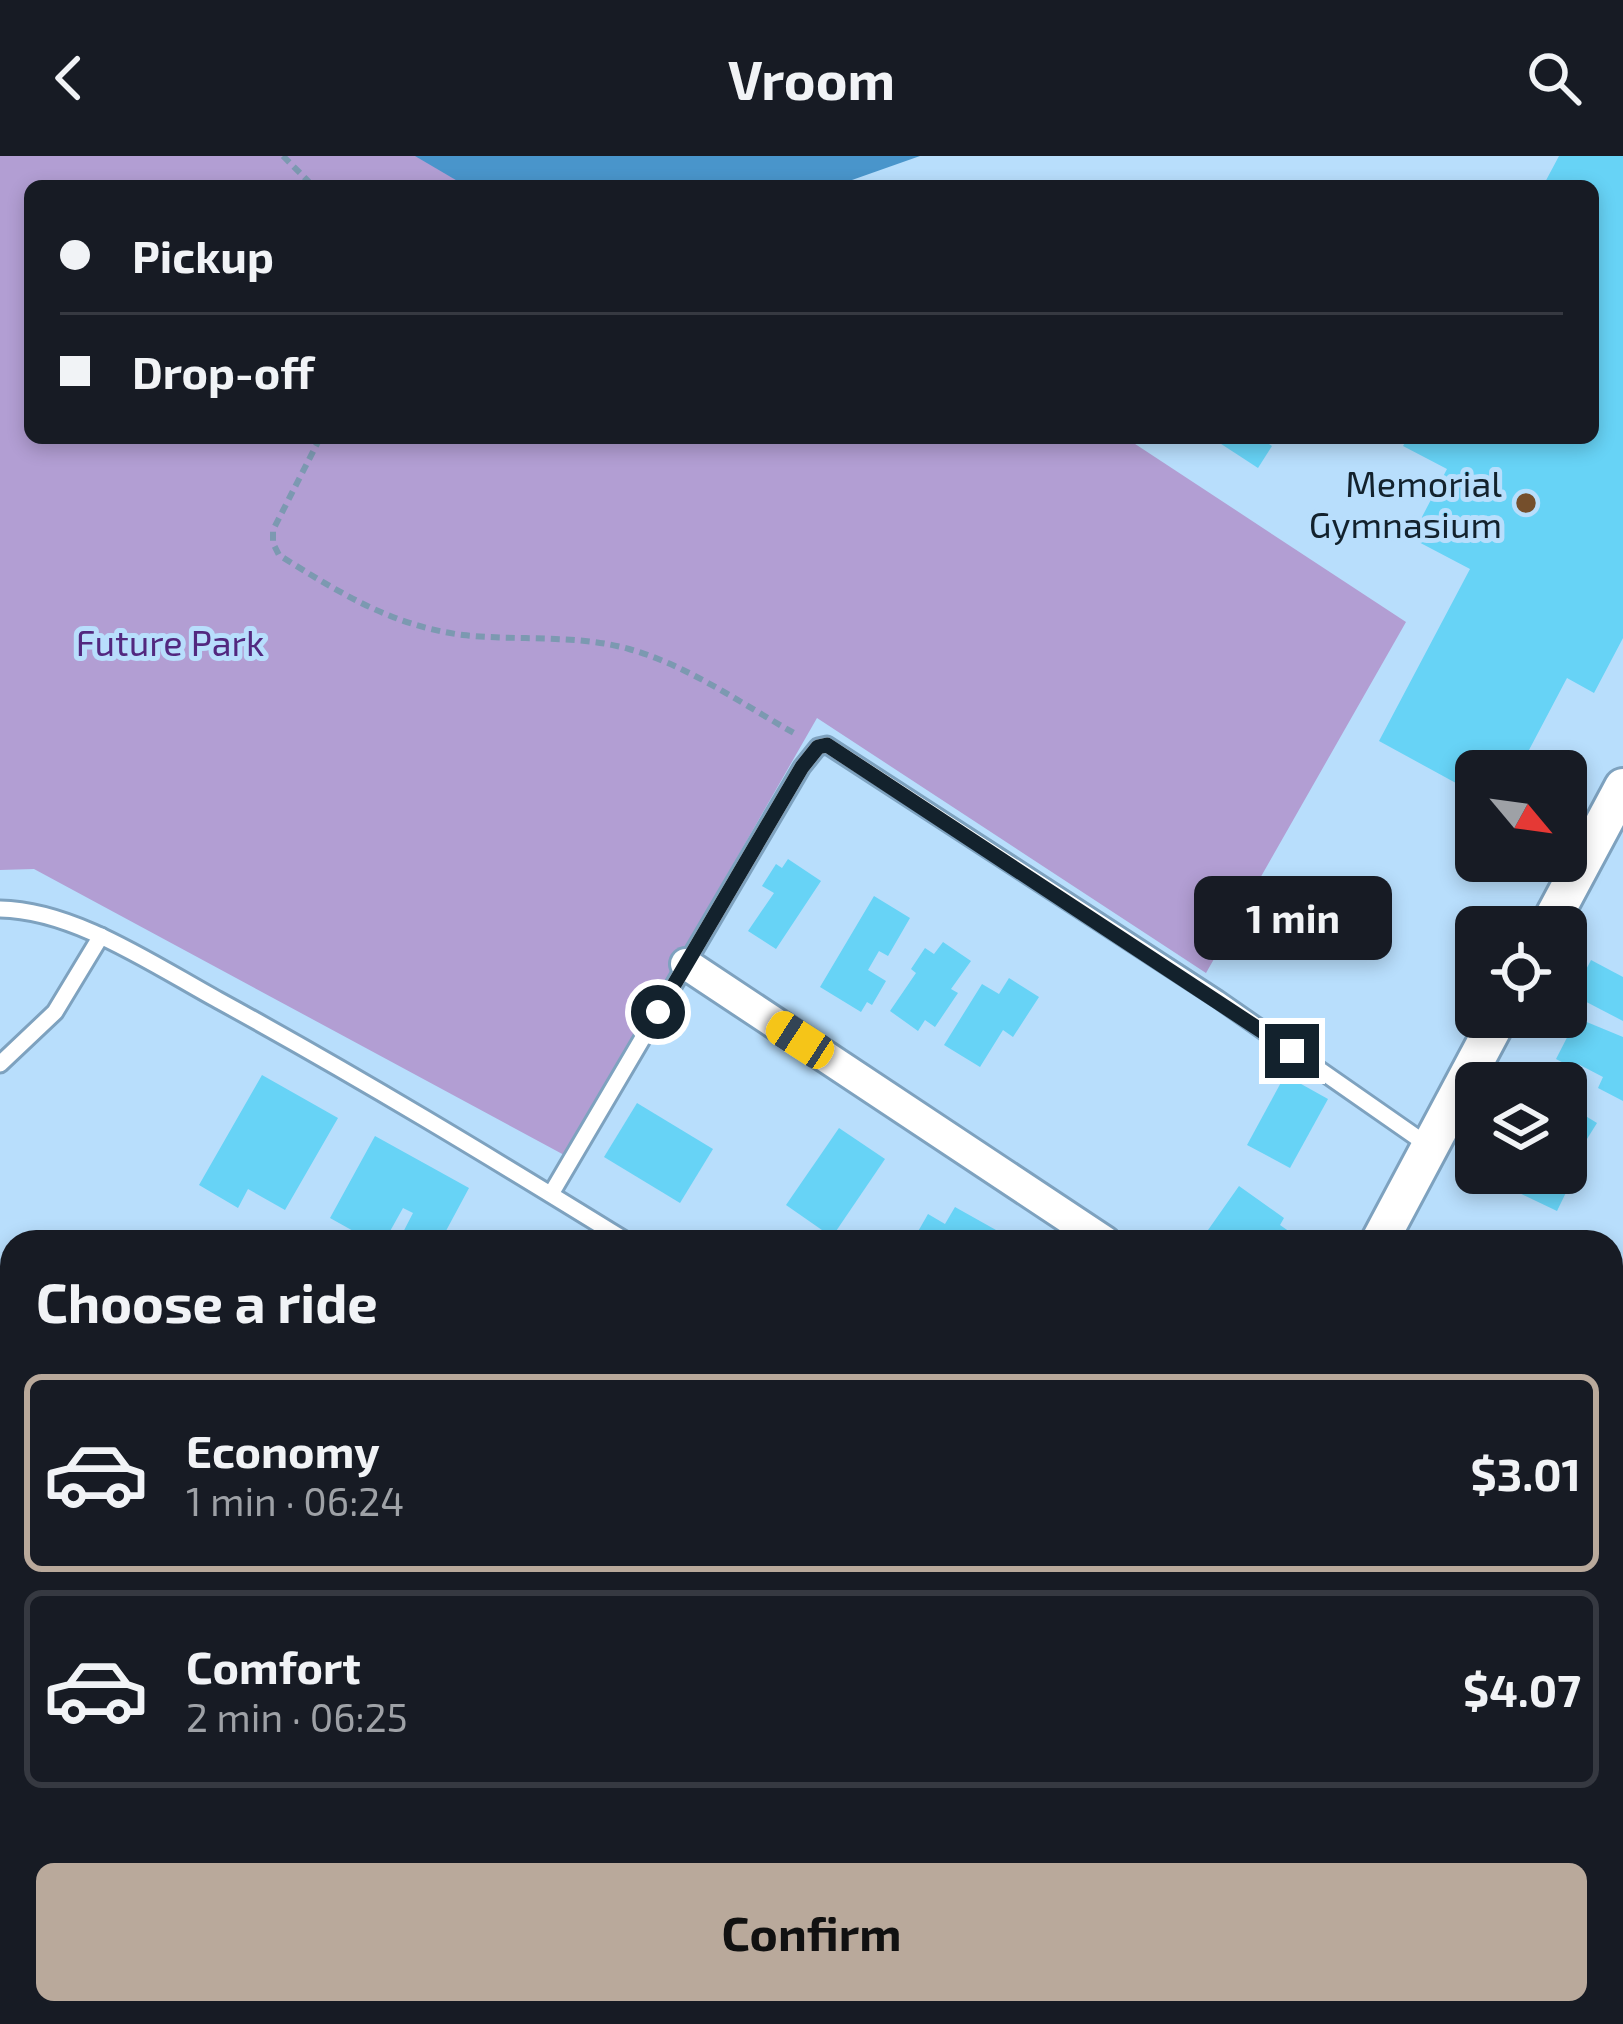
<!DOCTYPE html>
<html lang="en">
<head>
<meta charset="utf-8">
<style>
	:root { --surface:#171b24; --page:#20242c; --text:#f1f3f6; --muted:#9ea1a6; --line:#363941; --accent:#b9a99b }
	body { margin:0; font-family:"Exo 2",sans-serif; background:var(--page); color:var(--text); height:100vh; display:flex; flex-direction:column; font-size:45px; white-space:nowrap }
	* { box-sizing:border-box; margin:0 }
	p { font-size:39px; color:var(--muted) }
	.icon { flex:none; width:66px; height:66px; fill:none; stroke:currentColor; stroke-width:2; stroke-linecap:round; stroke-linejoin:round }
	.map { position:relative; flex:1; overflow:hidden }
	.side { position:absolute; left:0px; top:1074px; width:1623px; height:795px; display:flex; flex-direction:column; background:var(--surface); border-radius:36px 36px 0 0; box-shadow:0 6px 18px #0003 }
	.side>* { flex:none }
	.top-card { position:absolute; left:24px; top:24px; width:1575px; height:264px; border-radius:18px; box-shadow:0 6px 18px #0003; display:grid; align-content:center; height:264px; padding:0 36px; background:var(--surface) }
	.needle { width:78px; rotate:119deg }
	.controls { position:absolute; left:1455px; top:594px; display:grid; gap:24px }
	.controls a { display:grid; place-items:center; width:132px; height:132px; border-radius:18px; background:var(--surface); box-shadow:0 6px 18px #0003; font-size:60px }
	.end { position:absolute; width:54px; height:54px; margin:-27px; border:15px solid #13222d; background:#fff; box-shadow:0 0 0 6px #fff }
	.from { border-radius:50% }
	.bubble { position:absolute; height:84px; border-radius:18px; background:var(--surface); box-shadow:0 6px 18px #0003; font-size:39px; font-weight:700; line-height:84px; text-align:center }
	.car { position:absolute; width:36px; height:72px; margin:-36px -18px; border-radius:15px; box-shadow:0 0 9px 3px #0007; background:linear-gradient(#f5c518 24%,#345 0 40%,#f5c518 0 76%,#345 0 86%,#f5c518 0) }
	.top-card b { display:flex; align-items:center; gap:42px; height:114px; font-size:45px }
	.top-card b+b { border-top:3px solid var(--line) }
	.top-card i { width:30px; height:30px; background:var(--text) }
	ul { padding:0; list-style:none }
	li { display:flex; align-items:center; gap:36px; height:198px; margin:0 24px 18px; padding:0 12px; border:6px solid var(--line); border-radius:18px }
	li div { flex:1 }
	li b { display:block; font-size:45px }
	li em { font-style:normal; font-weight:700 }
	li.active { border-color:var(--accent) }
	li>.icon { width:108px; height:108px; stroke-width:1.5 }
	h2 { padding:0 36px; font-size:54px; line-height:144px }
	.cta { display:flex; gap:24px; margin-top:auto; padding:24px 36px }
	.cta a { flex:1; height:138px; border-radius:18px; background:var(--accent); color:#111; font-size:48px; font-weight:700; line-height:138px; text-align:center }
	header { display:flex; justify-content:space-between; align-items:center; height:156px; padding:0 36px; background:var(--surface); font-size:54px; font-weight:700 }
	.map>svg:first-child { display:block }
	.built { fill:#a7d4f7 }
	.green { fill:#b29ed3 }
	.water { fill:#4995cb }
	.building { fill:#67d3f6 }
	.lines { fill:none; stroke-linecap:round; stroke-linejoin:round }
	.service-casing { stroke:#7ea2bf; stroke-width:21 }
	.minor-casing { stroke:#7ea2bf; stroke-width:36 }
	.tertiary-casing { stroke:#7ea2bf; stroke-width:42 }
	.secondary-casing { stroke:#7ea2bf; stroke-width:48 }
	.path { stroke:#7c99b1; stroke-width:6; stroke-dasharray:9 6; stroke-linecap:butt }
	.service { stroke:#fff; stroke-width:15 }
	.minor { stroke:#fff; stroke-width:30 }
	.tertiary { stroke:#fff; stroke-width:36 }
	.secondary { stroke:#fff; stroke-width:42 }
	.rail-casing { stroke:#597184; stroke-width:14 }
	.rail { stroke:#b8defc; stroke-width:9; stroke-dasharray:27; stroke-linecap:butt }
	.route { stroke:#13222d; stroke-width:15 }
	.poi-dot { fill:#754f2c; stroke:#b8defc; stroke-width:4.5 }
	.labels { text-anchor:middle; dominant-baseline:central; stroke-width:10; stroke-linejoin:round; paint-order:stroke }
	.poi-label { font-size:36px; fill:#13222d; stroke:#b8defc; text-anchor:end }
	.park-label { font-size:36px; fill:#52287f; stroke:#b8defc }
</style>
</head>
<body>
<header><svg class="icon" aria-label="back" viewBox="0 0 24 24"><path d="M15 5l-7 7 7 7"/></svg>Vroom<svg class="icon" aria-label="search" viewBox="0 0 24 24"><circle cx="10" cy="10" r="6"/><path d="M15 15l6 6"/></svg></header>
<div class="map">
<svg width="1623" height="1868" viewBox="0 0 1623 1868">
	<rect width="100%" height="100%" fill="#b8defc"/>
	<polygon class="built" points="0,1411 12,1411 12,1857 449,1857 443,1868 0,1868"/>
	<polygon class="green" points="0,0 560,0 543,30 30,30 30,282 1126,282 1406,466 1206,817 817,562 566,1000 34,713 0,714"/>
	<polygon class="water" points="415,0 920,0 835,30 466,30"/>
	<g class="building">
		<polygon points="1559,0 1623,0 1623,482 1594,537 1567,522 1518,615 1476,615 1476,638 1379,585 1470,413 1411,382 1447,313 1403,290 1408,282 1593,282 1593,30 1543,30"/>
		<polygon points="1212,282 1260,282 1272,290 1258,312"/>
		<polygon points="788,703 821,725 776,793 748,775 774,737 762,730 776,708 782,712"/>
		<polygon points="874,740 910,762 888,800 879,795 868,814 886,825 872,849 867,846 861,856 820,831"/>
		<polygon points="943,786 971,805 951,833 958,837 935,871 925,864 918,875 890,855 916,817 911,813 925,792 934,798"/>
		<polygon points="1591,804 1623,821 1623,865 1573,839"/>
		<polygon points="1009,822 1039,841 1013,881 1003,874 980,911 944,889 982,828 999,838"/>
		<polygon points="1577,862 1623,881 1623,945 1598,932 1603,921 1578,908 1575,913 1556,903"/>
		<polygon points="262,919 338,962 285,1054 248,1033 238,1052 199,1029"/>
		<polygon points="1285,919 1328,943 1290,1012 1247,989"/>
		<polygon points="637,947 713,993 680,1047 604,1001"/>
		<polygon points="1566,948 1597,967 1577,999 1566,993"/>
		<polygon points="839,972 885,1003 832,1081 786,1049"/>
		<polygon points="375,980 469,1032 440,1086 398,1086 413,1057 403,1052 384,1086 373,1086 330,1062"/>
		<polygon points="1566,1011 1576,1016 1557,1055 1488,1022 1491,1017 1566,1017"/>
		<polygon points="1239,1030 1284,1062 1280,1069 1300,1083 1298,1086 1201,1084"/>
		<polygon points="955,1051 996,1074 989,1086 912,1086 928,1058 945,1068"/>
		<polygon points="1611,1206 1623,1211 1623,1290 1611,1286"/>
		<polygon points="1611,1582 1616,1585 1612,1591 1623,1597 1623,1643 1618,1641 1611,1653"/>
		<polygon points="803,1857 906,1857 901,1868 798,1868"/>
		<polygon points="1064,1857 1128,1857 1123,1868 1080,1868"/>
		<polygon points="1380,1857 1447,1857 1468,1868 1374,1868"/>
	</g>
	<g class="lines">
		<defs>
			<g id="service">
				<path d="M 0,753 C 74,754 154,809 218,844 C 357,920 492,1002 628,1086"/>
				<polyline points="0,908 55,856 101,780"/>
				<polyline points="551,1038 802,611 818,591 827,589 1218,843 1429,990"/>
				<polyline points="708,1868 715,1857"/>
				<polyline points="1288,1868 1294,1857"/>
			</g>
			<g id="minor">
				<polyline points="686,808 1105,1086"/>
				<polyline points="1573,1857 1593,1868"/>
				<polyline points="468,1868 473,1857"/>
			</g>
			<g id="tertiary">
				<polyline points="1548,771 1623,631"/>
				<polyline points="1379,1086 1499,861"/>
				<polyline points="968,1868 974,1857"/>
			</g>
			<polyline id="secondary" points="1608,1868 1623,1841"/>
		</defs>
		<use href="#service" class="service-casing"/>
		<use href="#minor" class="minor-casing"/>
		<use href="#tertiary" class="tertiary-casing"/>
		<use href="#secondary" class="secondary-casing"/>
		<g class="path">
			<polyline points="283,0 313,30"/>
			<path d="M 320,282 L 273,374 L 273,387 L 279,399 C 338,436 392,470 463,479 C 518,485 576,478 629,493 C 687,509 742,548 794,577"/>
		</g>
		<use href="#service" class="service"/>
		<use href="#minor" class="minor"/>
		<use href="#tertiary" class="tertiary"/>
		<use href="#secondary" class="secondary"/>
		<defs>
			<g id="rail">
				<polyline points="0,1322 12,1322"/>
				<polyline points="1611,1381 1623,1381"/>
			</g>
		</defs>
		<use href="#rail" class="rail-casing"/>
		<use href="#rail" class="rail"/>
	</g>
	<g class="lines">
		<polyline class="route" points="658,856 802,611 818,591 827,589 1292,895"/>
	</g>
	<circle class="poi-dot" cx="1526" cy="347" r="12"/>
	<g class="labels">
		<g class="poi-label">
			<text x="1502" y="326">Memorial<tspan x="1502" dy="41">Gymnasium</tspan></text>
		</g>
		<g class="park-label">
			<text x="170" y="485">Future Park</text>
		</g>
	</g>
</svg>
<div class="controls">
<a><svg class="needle" viewBox="-14 -14 28 28"><path d="M0-13l5 13h-10z" fill="#e53935"/><path d="M0 13l5-13h-10z" fill="#9ea1a6"/></svg></a>
<a><svg class="icon" aria-label="locate" viewBox="0 0 24 24"><circle cx="12" cy="12" r="6"/><path d="M12 2v4M12 18v4M2 12h4M18 12h4"/></svg></a>
<a><svg class="icon" aria-label="layers" viewBox="0 0 24 24"><path d="M12 4l9 5-9 5-9-5zM3 14l9 5 9-5"/></svg></a>
</div>
<i class="end from" style="left:658px;top:856px"></i>
<i class="end" style="left:1292px;top:895px"></i>
<div class="bubble" style="left:1194px;top:720px;width:198px">1 min</div>
<i class="car" style="left:800px;top:884px;rotate:303deg"></i>
<div class="top-card">
<b><i class="from"></i>Pickup</b>
<b><i></i>Drop-off</b>
</div>
<section class="side">
<h2>Choose a ride</h2>
<ul>
<li class="active"><svg class="icon" aria-label="car" viewBox="0 0 24 24"><path d="M5 17H2v-5l4-1 3-4h7l3 4 3 1v5h-3M9 17h6M6 11h13"/><circle cx="7" cy="17" r="2"/><circle cx="17" cy="17" r="2"/></svg><div><b>Economy</b><p>1 min · 06:24</p></div><em>$3.01</em></li>
<li><svg class="icon" aria-label="car" viewBox="0 0 24 24"><path d="M5 17H2v-5l4-1 3-4h7l3 4 3 1v5h-3M9 17h6M6 11h13"/><circle cx="7" cy="17" r="2"/><circle cx="17" cy="17" r="2"/></svg><div><b>Comfort</b><p>2 min · 06:25</p></div><em>$4.07</em></li>
</ul>
<div class="cta"><a>Confirm</a></div>
</section>
</div>
</body>
</html>
